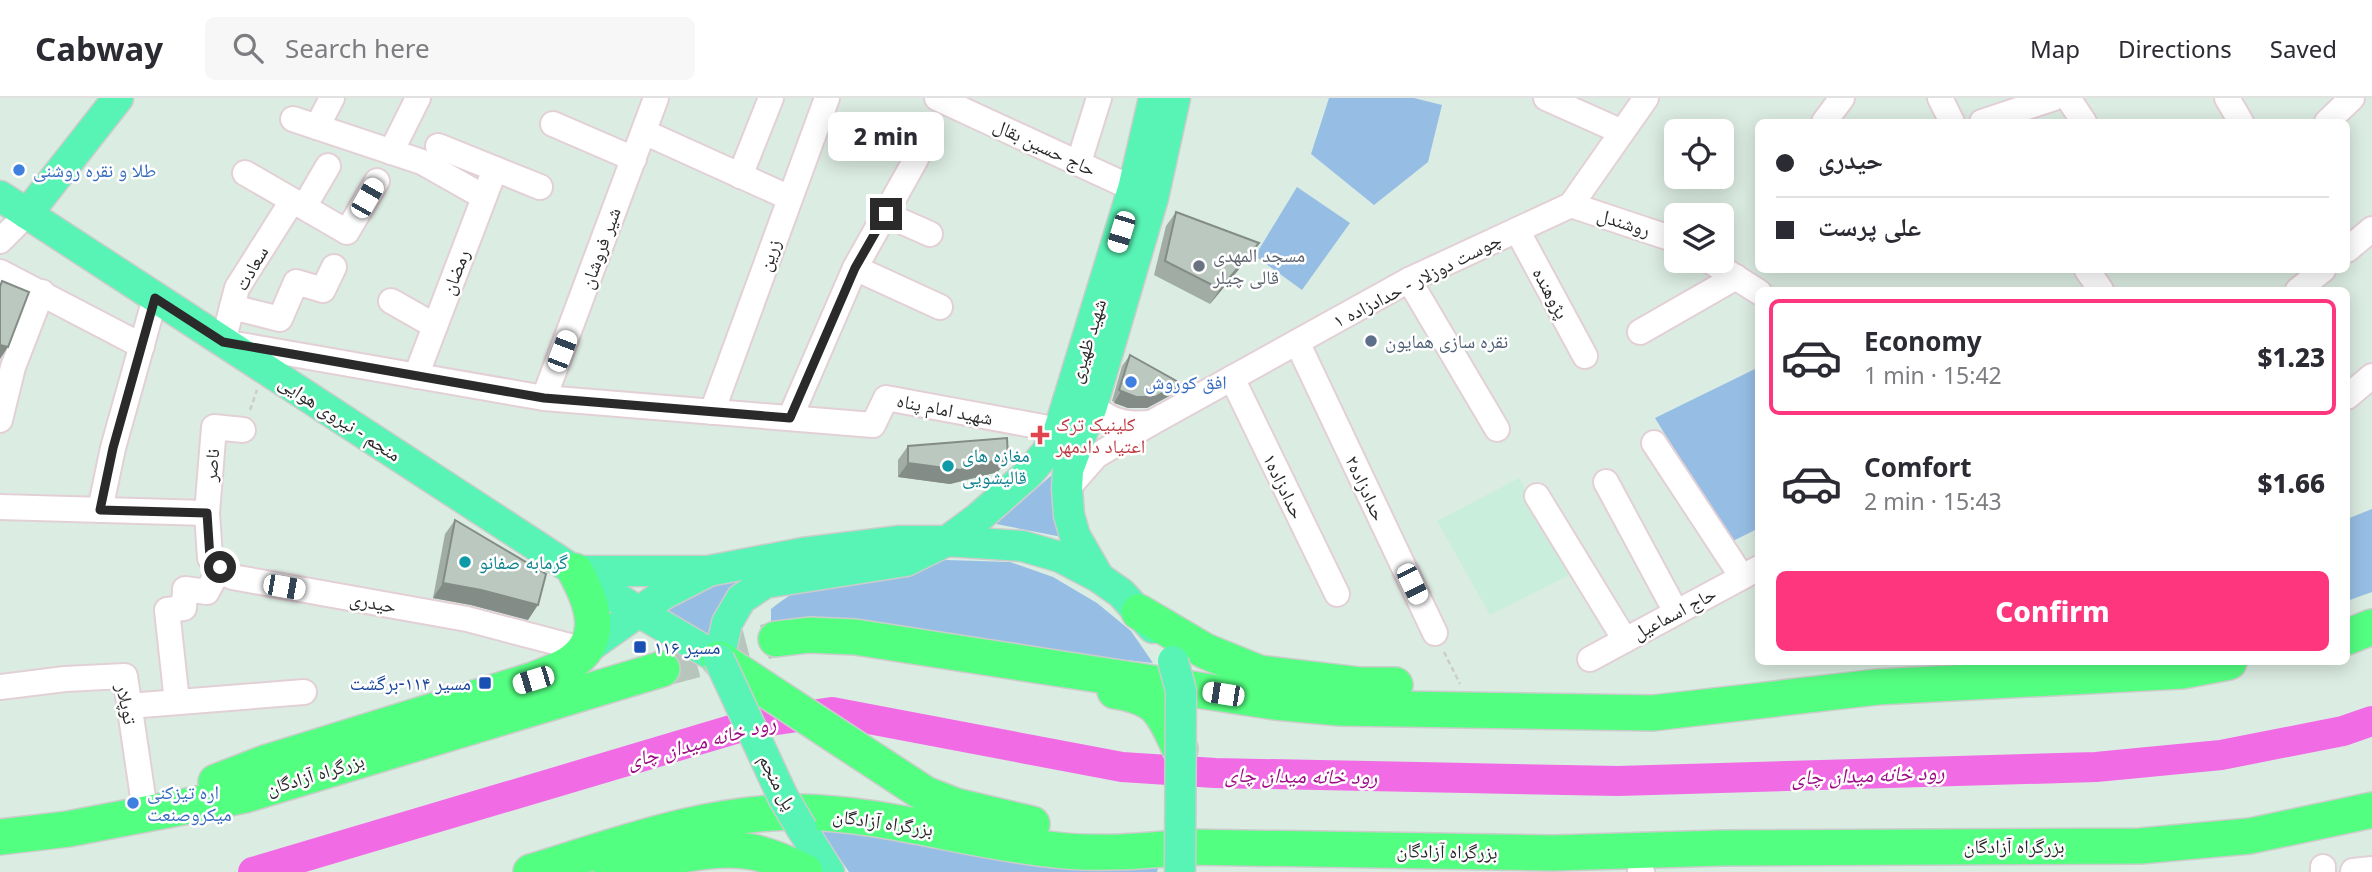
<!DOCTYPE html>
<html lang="en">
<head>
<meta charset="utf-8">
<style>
	:root { --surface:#fff; --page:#f7f7f7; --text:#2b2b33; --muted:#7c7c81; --line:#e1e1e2; --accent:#fe367e }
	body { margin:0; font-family:"Noto Sans","Noto Naskh Arabic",sans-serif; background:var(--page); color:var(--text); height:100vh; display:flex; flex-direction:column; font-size:26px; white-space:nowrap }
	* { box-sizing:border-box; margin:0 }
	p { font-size:23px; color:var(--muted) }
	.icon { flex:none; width:38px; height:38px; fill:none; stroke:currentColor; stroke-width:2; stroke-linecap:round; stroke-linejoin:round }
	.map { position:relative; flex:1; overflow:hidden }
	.panel { position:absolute; left:1755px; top:189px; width:595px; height:378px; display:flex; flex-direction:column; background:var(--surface); border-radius:10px; box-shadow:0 4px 18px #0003 }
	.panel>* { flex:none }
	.hud { position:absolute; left:1755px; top:21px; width:595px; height:154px; border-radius:10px; box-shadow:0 4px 18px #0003; display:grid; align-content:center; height:154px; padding:0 21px; background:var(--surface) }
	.controls { position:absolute; left:1664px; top:21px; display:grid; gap:14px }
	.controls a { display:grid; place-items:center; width:70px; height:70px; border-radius:10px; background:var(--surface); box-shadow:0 4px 18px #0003; font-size:35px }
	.end { position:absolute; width:32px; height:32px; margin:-16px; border:9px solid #2a2a2a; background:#fff; box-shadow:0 0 0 4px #fff }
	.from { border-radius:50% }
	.bubble { position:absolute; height:49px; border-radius:10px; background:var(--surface); box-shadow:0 4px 18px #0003; font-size:23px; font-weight:800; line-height:49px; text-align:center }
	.car { position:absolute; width:21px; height:42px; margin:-21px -10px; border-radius:9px; box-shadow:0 0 5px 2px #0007; background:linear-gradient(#fff 24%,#345 0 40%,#fff 0 76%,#345 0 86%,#fff 0) }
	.hud b { display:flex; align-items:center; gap:24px; height:66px; font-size:26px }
	.hud b+b { border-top:2px solid var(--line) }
	.hud i { width:18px; height:18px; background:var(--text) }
	ul { padding:12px 0 0; list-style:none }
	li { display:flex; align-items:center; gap:21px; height:116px; margin:0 14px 10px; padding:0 7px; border:4px solid transparent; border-radius:10px }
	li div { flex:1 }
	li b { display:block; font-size:26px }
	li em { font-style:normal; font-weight:800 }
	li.selected { border-color:var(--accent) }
	li>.icon { width:63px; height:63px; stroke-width:1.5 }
	.button { display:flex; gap:14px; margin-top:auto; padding:14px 21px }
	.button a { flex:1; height:80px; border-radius:10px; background:var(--accent); color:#fff; font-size:28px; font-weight:800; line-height:80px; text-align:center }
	header { display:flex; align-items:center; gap:42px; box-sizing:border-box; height:98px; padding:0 35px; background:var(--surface); border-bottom:2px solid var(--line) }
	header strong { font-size:33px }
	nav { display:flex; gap:38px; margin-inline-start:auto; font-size:24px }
	.search { width:490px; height:63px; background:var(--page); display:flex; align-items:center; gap:18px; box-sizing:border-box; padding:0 24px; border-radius:10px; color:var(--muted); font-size:26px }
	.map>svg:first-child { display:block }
	.education { fill:#caeedc }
	.green { fill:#96bee4 }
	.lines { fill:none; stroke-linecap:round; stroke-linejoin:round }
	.river { stroke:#f16be5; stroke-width:30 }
	.highway-tunnel { stroke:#b8c5bd; stroke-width:35; stroke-dasharray:35 18; stroke-linecap:butt }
	.minor-casing { stroke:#e3d0d7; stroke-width:28 }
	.major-casing { stroke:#ccc; stroke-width:33 }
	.highway-casing { stroke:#ccc; stroke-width:38 }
	.path { stroke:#ccc; stroke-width:2.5; stroke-dasharray:5 3.5; stroke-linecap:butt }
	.minor { stroke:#fff; stroke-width:24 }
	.major { stroke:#58f4b5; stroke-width:30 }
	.highway { stroke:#53ff80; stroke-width:35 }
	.major-bridge-casing { stroke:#ccc; stroke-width:33; stroke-linecap:butt }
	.major-bridge { stroke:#58f4b5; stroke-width:30 }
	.wall { fill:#a1aca4 }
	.shaded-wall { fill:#838c86 }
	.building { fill:#bbc8bf; stroke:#838c86; stroke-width:2 }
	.route { stroke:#2a2a2a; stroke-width:9 }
	.shop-dot { fill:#3f7fe0; stroke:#fff; stroke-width:2.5 }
	.worship-dot { fill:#6b7280; stroke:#fff; stroke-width:2.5 }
	.service-dot { fill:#5c6f8a; stroke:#fff; stroke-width:2.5 }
	.health-dot { fill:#e0444e; stroke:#fff; stroke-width:2.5 }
	.culture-dot { fill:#0f9aa8; stroke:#fff; stroke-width:2.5 }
	.transit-dot { fill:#1a4fb4; stroke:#fff; stroke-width:2.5 }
	.labels { text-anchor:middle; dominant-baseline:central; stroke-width:5; stroke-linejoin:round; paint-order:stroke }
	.street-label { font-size:19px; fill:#2a2a2a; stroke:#fff }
	.shop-label { font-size:19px; fill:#366cbe; stroke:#fff; text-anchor:start }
	.worship-label { font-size:19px; fill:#5b616d; stroke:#fff; text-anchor:start }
	.service-label { font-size:19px; fill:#4e5e75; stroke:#fff; text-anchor:start }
	.health-label { font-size:19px; fill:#be3a42; stroke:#fff; text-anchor:start }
	.culture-label { font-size:19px; fill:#0d838f; stroke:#fff; text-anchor:start }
	.transit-label { font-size:19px; fill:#164399; stroke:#fff; text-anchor:start }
	.water-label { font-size:21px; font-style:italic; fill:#9d0a84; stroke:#fff }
</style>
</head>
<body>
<header>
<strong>Cabway</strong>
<div class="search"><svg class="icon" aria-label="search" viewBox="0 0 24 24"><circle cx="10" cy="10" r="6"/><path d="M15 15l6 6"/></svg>Search here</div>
<nav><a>Map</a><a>Directions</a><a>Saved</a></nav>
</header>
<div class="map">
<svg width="2372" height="774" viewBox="0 0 2372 774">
	<rect width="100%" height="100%" fill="#dbece2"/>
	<polygon class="education" points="1519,380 1571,476 1490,517 1437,423"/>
	<g class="green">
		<polygon points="1329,0 1414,0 1442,7 1428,64 1374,107 1311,56"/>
		<polygon points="1297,89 1350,125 1302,192 1255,158"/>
		<polygon points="1759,269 1759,430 1731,444 1655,320"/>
		<polygon points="1054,375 1067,440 996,426"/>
		<polygon points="2372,411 2372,494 2347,503 2347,421"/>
		<path d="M 947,462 L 1010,464 L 1053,479 L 1097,505 L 1131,533 L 1153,565 L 1081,557 L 905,529 L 831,520 L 771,525 L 771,511 C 823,468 883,468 947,462 Z"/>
		<polygon points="764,476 710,541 661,512 707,485"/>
		<polygon points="813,721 1160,762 1157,774 849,774"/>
	</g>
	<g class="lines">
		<polyline class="river" points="253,774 755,625 832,614 1122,669 1215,675 1618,683 2096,669 2221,657 2343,633 2372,623"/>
		<polyline class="highway-tunnel" points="662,571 776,541"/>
		<defs>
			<g id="minor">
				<polyline points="937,0 1149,98"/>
				<polyline points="1546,0 1622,34"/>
				<polyline points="1940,0 1952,24"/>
				<polyline points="2068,0 2084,24"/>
				<polyline points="2227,0 2241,24"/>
				<polyline points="293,21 422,64 484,99"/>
				<polyline points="1824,24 1842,0"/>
				<polyline points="1982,24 2054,0"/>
				<polyline points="2327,24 2352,0"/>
				<polyline points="553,26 634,61"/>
				<polyline points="317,29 332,0"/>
				<polyline points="644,34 790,100"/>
				<polyline points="438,48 540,89"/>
				<polyline points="391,54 418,0"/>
				<polyline points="1079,64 1099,0"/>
				<polyline points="245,75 347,134 377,83"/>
				<polyline points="740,78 771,0"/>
				<polyline points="292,103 237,190 223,244 544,300 873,327 886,300 1059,332"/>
				<polyline points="1571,107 1676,142"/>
				<polyline points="304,109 328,68"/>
				<polyline points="885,116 930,136"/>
				<polyline points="1517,132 1585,258"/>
				<polyline points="0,143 27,116"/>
				<polyline points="2347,152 2372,131"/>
				<polyline points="1710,163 1759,194"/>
				<polyline points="855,170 940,209"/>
				<polyline points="2087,172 2101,192"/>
				<polyline points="0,174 142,248"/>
				<polyline points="1409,182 1497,331"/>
				<polyline points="2298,192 2323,172"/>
				<polyline points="391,203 435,228"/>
				<polyline points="232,209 280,221 296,184 323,192 334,169"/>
				<polyline points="1640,234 1736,179"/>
				<polyline points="1297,244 1435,535"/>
				<polyline points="416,278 495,71"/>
				<polyline points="1232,280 1337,496"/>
				<polyline points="2347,299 2372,278"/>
				<polyline points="544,300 656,0"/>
				<polyline points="712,314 827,0"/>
				<polyline points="790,320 855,170 916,61"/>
				<polyline points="0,322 13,269 42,194"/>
				<polyline points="1151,325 1409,182 1571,107 1646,0"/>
				<polyline points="243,332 214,329 207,415 210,460 232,479 467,521 585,552"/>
				<polyline points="1654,345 1742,479"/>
				<polyline points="1606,384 1676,514"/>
				<path d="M 1067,391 L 1096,358 L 1151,325 C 1124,327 1113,324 1092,308"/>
				<polyline points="1537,398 1625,542"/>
				<polyline points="0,409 207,415"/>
				<polyline points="100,412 113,350 155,200"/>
				<polyline points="1590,561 1759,470"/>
				<polyline points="0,589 65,581 125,578 145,713"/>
				<polyline points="177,604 167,512 184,510 185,491 207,494 220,469"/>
				<polyline points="129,608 304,594"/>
				<polyline points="1640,773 1642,774"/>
				<polyline points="2353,773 2372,771"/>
				<polyline points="2323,774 2323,769"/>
			</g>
			<g id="major">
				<polyline points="0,98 575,473"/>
				<polyline points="27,116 118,0"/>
				<polyline points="1098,478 1075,438 1069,417 1067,391 1068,372 1092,308 1153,100 1175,0"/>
				<polyline points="1153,530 1121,495 1098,479 1060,459 1022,448 947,443 906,463 765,485 741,501 727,525 719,561 639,514 575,473 708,473 803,455 900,443 947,443 978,420 1028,376 1046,355 1059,332 1133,91 1154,0"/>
				<polyline points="585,552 664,496 705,475"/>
				<polyline points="802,731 829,774"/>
			</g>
			<g id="highway">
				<polyline points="1139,514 1205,553 1259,575 1360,587 1395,587"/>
				<polyline points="2347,539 2372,529"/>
				<polyline points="776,541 809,537 855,539 1275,604 1340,610 1653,615 1877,589 2182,573 2229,564"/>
				<polyline points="719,561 925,696 956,708 1032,726"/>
				<path d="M 1115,593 C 1159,600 1162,613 1180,651"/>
				<path d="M 216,684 L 265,665 L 533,582 C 545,577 558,573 569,566 C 607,542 592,504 575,473"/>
				<polyline points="0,739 68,731 245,697 662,571"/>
				<path d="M 531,774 C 618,747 706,714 799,714 C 885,715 970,744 1056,752 C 1099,757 1144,753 1188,749 L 1553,755 L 1722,750 L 2140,748 L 2250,738 L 2372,712"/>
				<path d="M 611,774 C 652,763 711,746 753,754 C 771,758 789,766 805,774"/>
			</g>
		</defs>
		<use href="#minor" class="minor-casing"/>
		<use href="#major" class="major-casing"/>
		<use href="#highway" class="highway-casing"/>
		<g class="path">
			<polyline points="250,312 257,292"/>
			<polyline points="1444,554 1460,586"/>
		</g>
		<use href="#minor" class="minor"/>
		<use href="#major" class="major"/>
		<use href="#highway" class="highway"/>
		<defs>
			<g id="major-bridge">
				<polyline points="719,561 783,699 802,731"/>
				<polyline points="1173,563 1181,593 1180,774"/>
			</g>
		</defs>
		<use href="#major-bridge" class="major-bridge-casing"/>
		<use href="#major-bridge" class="major-bridge"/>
	</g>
	<g class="wall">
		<polygon points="1176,114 1259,145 1249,159 1210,206 1154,177 1166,128"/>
		<polygon points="1130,257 1180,285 1173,296 1147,310 1128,310 1112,303 1122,268"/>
		<polygon points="908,348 1008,359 998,374 950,386 898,379 898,362"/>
		<polygon points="455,422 528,522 471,507 433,500 445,436"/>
	</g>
	<g class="shaded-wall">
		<polygon points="1259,145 1249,159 1210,206 1220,191"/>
		<polygon points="0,247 8,249 0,261"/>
		<polygon points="1180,285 1173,296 1147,310 1128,310 1114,305 1121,293"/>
		<polygon points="1008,359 998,374 950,386 898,379 908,365"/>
		<polygon points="443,485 481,492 538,507 528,522 471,507 433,500"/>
	</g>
	<g class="building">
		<polygon points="1176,114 1259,145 1220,191 1165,163"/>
		<polygon points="2,183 29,194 8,249 0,247 0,189"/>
		<polygon points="1130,257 1180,285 1155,299 1136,299 1121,293 1119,292"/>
		<polygon points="1007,340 1008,359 960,372 908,365 908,348"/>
		<polygon points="455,422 546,476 538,507 481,492 443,485"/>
	</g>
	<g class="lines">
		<polyline class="route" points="220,469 210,460 207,415 100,412 113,350 155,200 223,244 544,300 790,320 855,170 886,116"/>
	</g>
	<g class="shop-dot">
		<circle cx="19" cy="72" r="7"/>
		<circle cx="1131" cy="284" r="7"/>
		<circle cx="133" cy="705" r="7"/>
	</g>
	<circle class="worship-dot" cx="1199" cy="168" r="7"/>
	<circle class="service-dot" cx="1371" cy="243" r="7"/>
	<path class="health-dot" d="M1036.5 326.5h7v7h7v7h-7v7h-7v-7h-7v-7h7z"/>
	<g class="culture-dot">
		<circle cx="948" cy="368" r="7"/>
		<circle cx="465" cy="464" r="7"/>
	</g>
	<g class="transit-dot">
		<rect x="633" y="542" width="14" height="14" rx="3.5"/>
		<rect x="478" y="578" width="14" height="14" rx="3.5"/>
	</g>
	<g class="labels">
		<g class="street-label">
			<text transform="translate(1045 49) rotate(25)">حاج حسین بقال</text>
			<text transform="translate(1624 124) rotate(18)">روشندل</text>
			<text transform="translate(600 150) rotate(-70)">شیر فروشان</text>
			<text transform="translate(769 157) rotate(-70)">زرین</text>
			<text transform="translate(251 170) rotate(-60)">سعادت</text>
			<text transform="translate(455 174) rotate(-69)">رمضان</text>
			<text transform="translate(1417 182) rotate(-27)">چوست دوزلار - حدادزاده ۱</text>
			<text transform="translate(1551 195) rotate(62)">پژوهنده</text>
			<text transform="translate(1087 243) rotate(-73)">شهید ظهیری</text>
			<text transform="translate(945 311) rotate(11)">شهید امام پناه</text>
			<text transform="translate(340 320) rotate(33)">منجم - نیروی هوایی</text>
			<text transform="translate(211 367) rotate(-85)">ناصر</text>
			<text transform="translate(1284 388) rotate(64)">حدادزاده۱</text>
			<text transform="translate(1366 390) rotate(65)">حدادزاده۲</text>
			<text transform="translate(373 504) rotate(10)">حیدری</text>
			<text transform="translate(1674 515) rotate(-28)">حاج اسماعیل</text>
			<text transform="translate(127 606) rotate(78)">توپلار</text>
			<text transform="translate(315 676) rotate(-17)">بزرگراه آزادگان</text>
			<text transform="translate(778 684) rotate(63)">پل منجم</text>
			<text transform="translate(883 724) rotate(8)">بزرگراه آزادگان</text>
			<text x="2014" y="748">بزرگراه آزادگان</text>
			<text transform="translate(1447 753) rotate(1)">بزرگراه آزادگان</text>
		</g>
		<g class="shop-label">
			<text x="33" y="72">طلا و نقره روشنی</text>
			<text x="1145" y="284">افق کوروش</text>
			<text x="147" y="694">اره تیزکنی<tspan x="147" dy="22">میکروصنعت</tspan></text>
		</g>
		<g class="worship-label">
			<text x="1213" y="157">مسجد المهدی<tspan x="1213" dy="22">قالی چیلر</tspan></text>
		</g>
		<g class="service-label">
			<text x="1385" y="243">نقره سازی همایون</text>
		</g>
		<g class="health-label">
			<text x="1056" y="326">کلینیک ترک<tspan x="1056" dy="22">اعتیاد دادمهر</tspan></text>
		</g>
		<g class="culture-label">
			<text x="962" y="357">مغازه های<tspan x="962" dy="22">قالیشویی</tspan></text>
			<text x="479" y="464">گرمابه صفانو</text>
		</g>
		<g class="transit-label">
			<text x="654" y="549">مسیر ۱۱۶</text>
			<text x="471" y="585" text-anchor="end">مسیر ۱۱۴-برگشت</text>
		</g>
		<g class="water-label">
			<text transform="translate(701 643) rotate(-15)">رود خانه میدان چای</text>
			<text transform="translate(1868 676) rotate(-2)">رود خانه میدان چای</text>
			<text transform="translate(1301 677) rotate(1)">رود خانه میدان چای</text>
		</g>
	</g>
</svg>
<div class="controls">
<a><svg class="icon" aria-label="locate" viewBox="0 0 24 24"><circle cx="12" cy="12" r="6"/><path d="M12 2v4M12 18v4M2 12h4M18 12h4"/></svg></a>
<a><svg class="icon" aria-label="layers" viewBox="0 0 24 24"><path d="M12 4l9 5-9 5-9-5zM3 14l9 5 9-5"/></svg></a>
</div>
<i class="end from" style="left:220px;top:469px"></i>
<i class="end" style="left:886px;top:116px"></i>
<div class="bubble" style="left:828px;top:14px;width:116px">2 min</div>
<i class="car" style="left:367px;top:100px;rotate:30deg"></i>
<i class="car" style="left:1121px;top:134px;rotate:197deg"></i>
<i class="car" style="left:562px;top:253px;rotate:21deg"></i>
<i class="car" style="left:1412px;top:486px;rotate:154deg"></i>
<i class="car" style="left:284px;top:489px;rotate:100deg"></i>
<i class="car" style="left:533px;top:582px;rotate:253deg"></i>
<i class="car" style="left:1223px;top:596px;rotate:279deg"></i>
<div class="hud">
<b><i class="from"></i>حیدری</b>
<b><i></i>علی پرست</b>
</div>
<section class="panel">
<ul>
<li class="selected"><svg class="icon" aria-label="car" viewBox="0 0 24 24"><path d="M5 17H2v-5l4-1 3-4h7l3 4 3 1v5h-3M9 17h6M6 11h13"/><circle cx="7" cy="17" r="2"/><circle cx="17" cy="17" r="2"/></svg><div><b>Economy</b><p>1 min · 15:42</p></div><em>$1.23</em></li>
<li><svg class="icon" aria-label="car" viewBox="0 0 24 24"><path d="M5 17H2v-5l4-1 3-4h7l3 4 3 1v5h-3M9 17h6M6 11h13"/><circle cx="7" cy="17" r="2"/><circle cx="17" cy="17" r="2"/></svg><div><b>Comfort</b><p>2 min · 15:43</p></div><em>$1.66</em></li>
</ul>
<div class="button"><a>Confirm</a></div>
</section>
</div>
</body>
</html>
